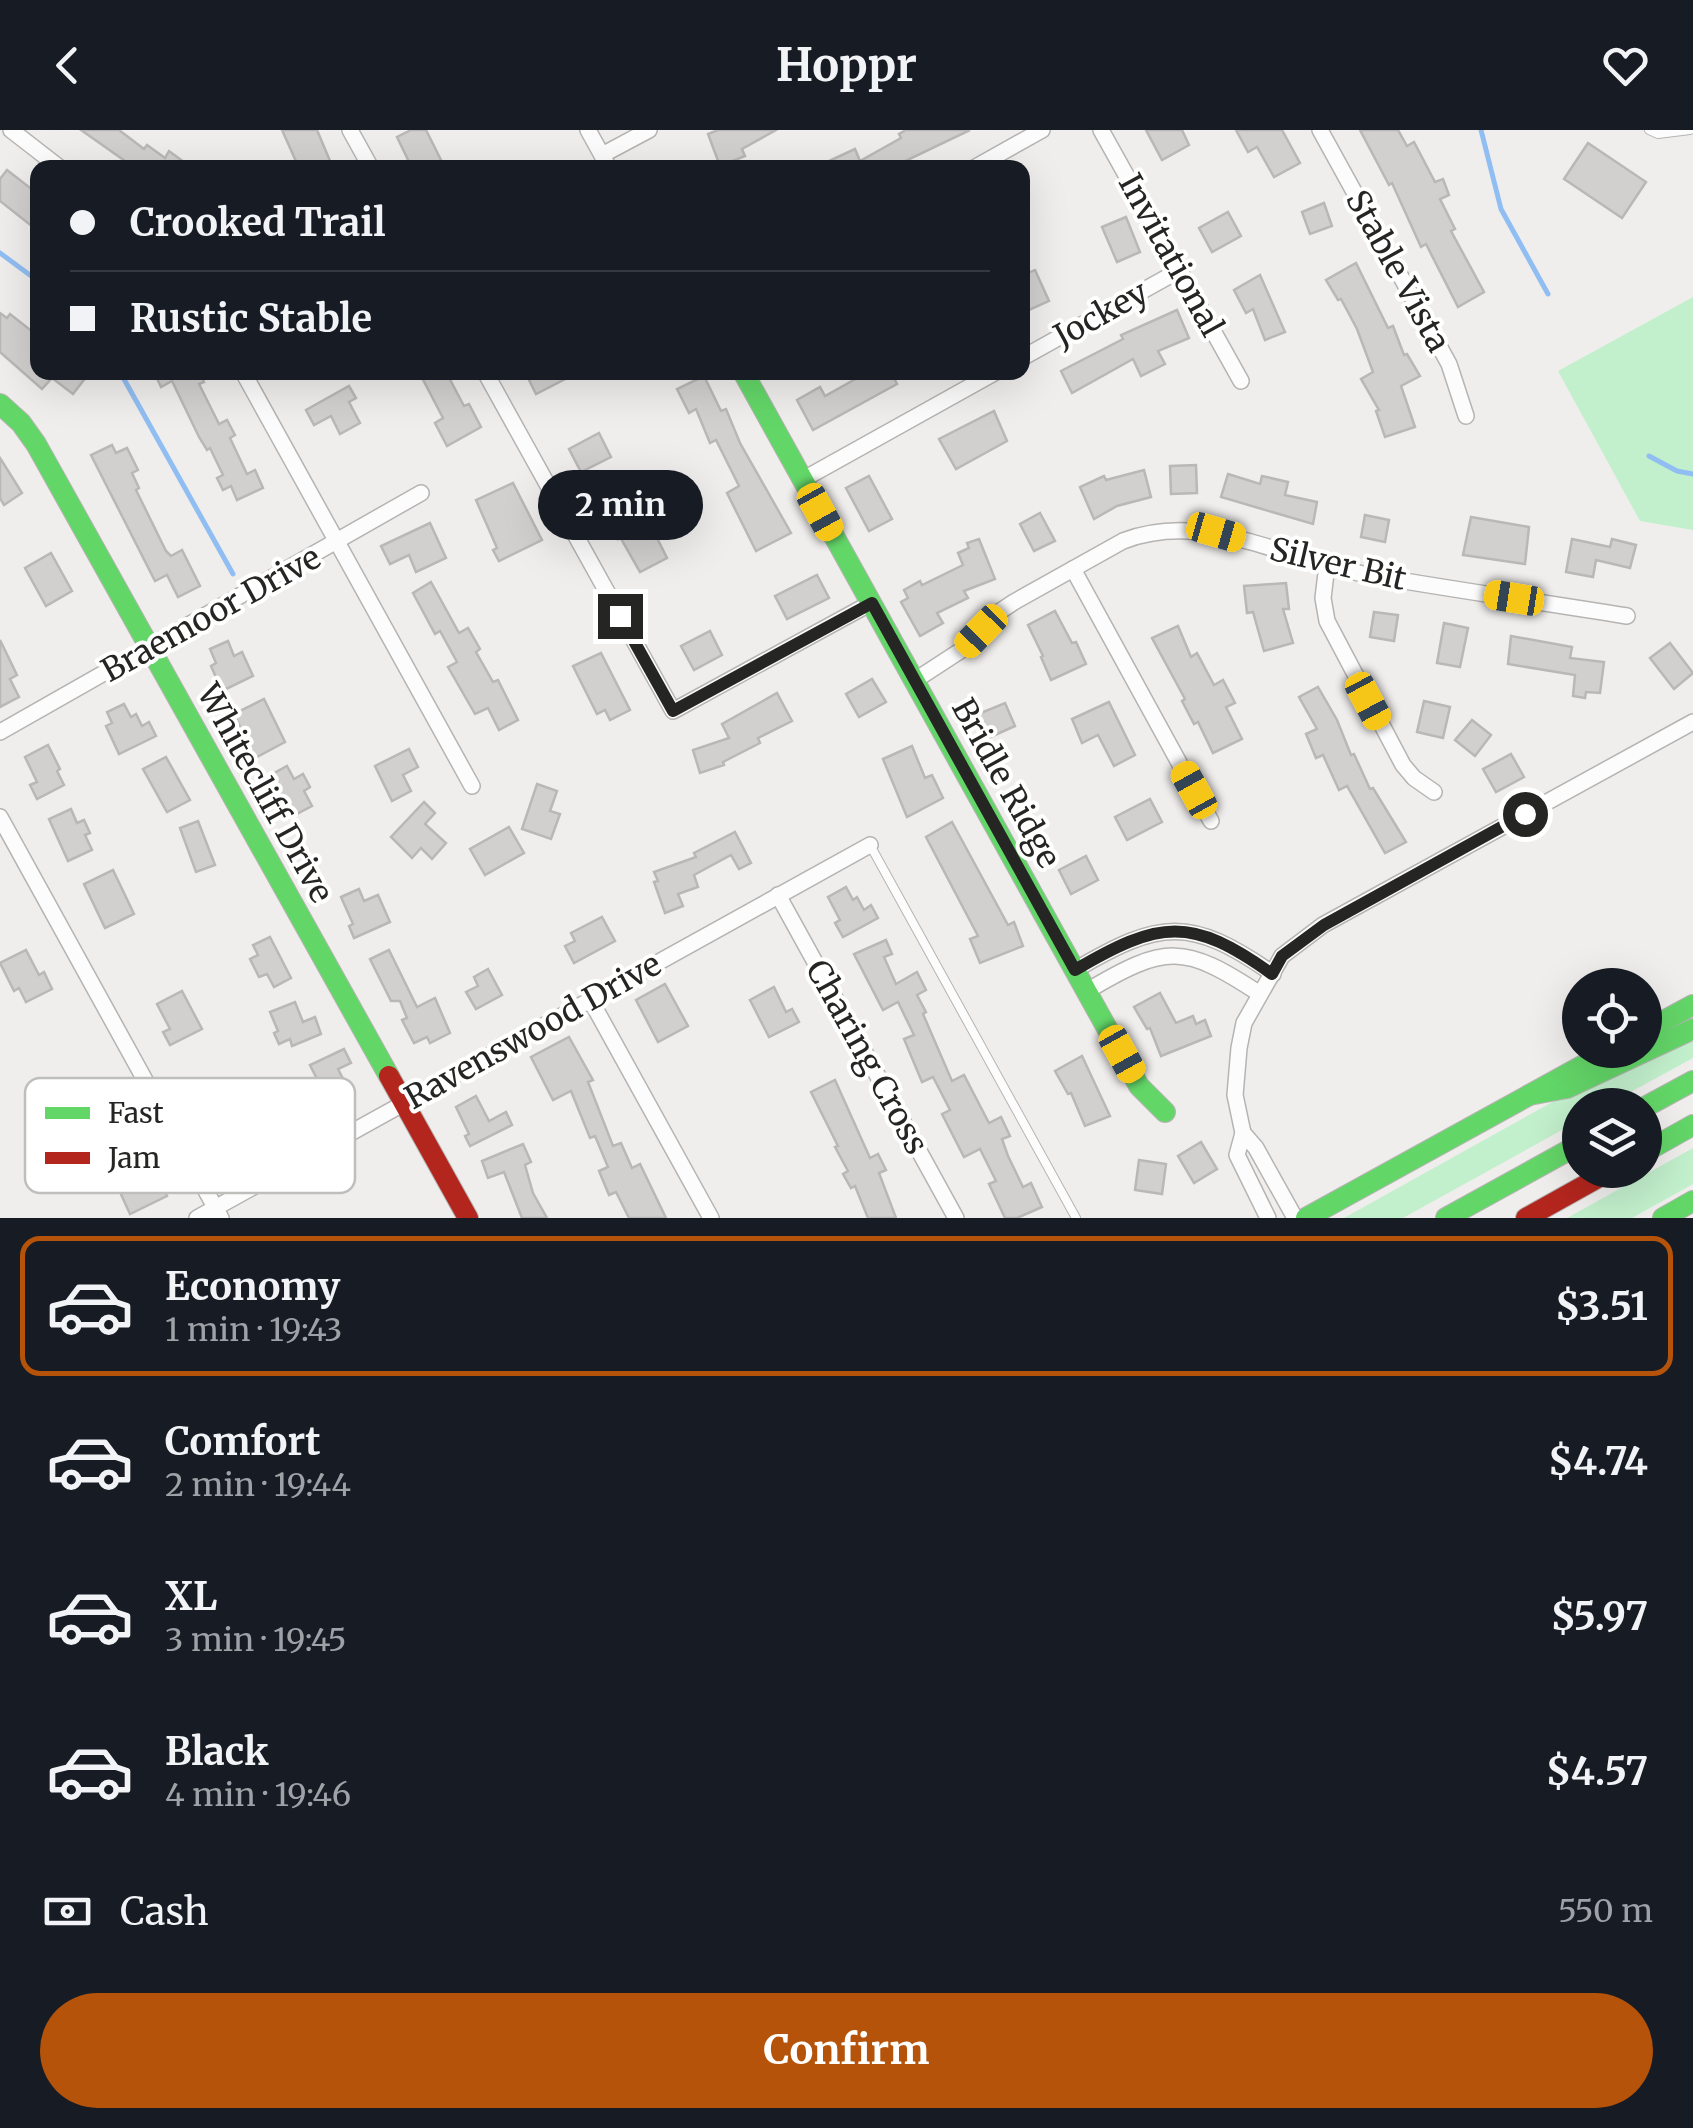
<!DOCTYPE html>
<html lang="en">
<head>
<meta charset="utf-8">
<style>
	:root { --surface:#171b24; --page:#20242c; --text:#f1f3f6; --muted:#9ea1a6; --line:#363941; --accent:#b45309 }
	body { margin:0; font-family:Merriweather,serif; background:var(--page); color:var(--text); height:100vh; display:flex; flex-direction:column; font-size:38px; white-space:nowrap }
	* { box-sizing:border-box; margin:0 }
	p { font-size:32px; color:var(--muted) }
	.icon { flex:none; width:55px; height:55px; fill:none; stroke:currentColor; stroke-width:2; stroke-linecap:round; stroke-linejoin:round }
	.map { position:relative; height:1088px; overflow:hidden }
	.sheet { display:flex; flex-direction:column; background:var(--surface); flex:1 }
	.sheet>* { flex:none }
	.banner { position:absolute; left:30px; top:30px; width:1000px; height:220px; border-radius:20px; box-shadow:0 10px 40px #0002; display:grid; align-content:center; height:220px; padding:0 40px; background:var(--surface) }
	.fabs { position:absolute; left:1562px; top:838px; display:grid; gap:20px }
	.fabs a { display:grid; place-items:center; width:100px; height:100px; border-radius:50%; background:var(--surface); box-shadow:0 10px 40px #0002; font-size:50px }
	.end { position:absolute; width:45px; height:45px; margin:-22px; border:12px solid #252523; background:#fff; box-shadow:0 0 0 5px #fff }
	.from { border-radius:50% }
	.bubble { position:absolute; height:70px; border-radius:35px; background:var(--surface); box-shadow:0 10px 40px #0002; font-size:32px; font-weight:700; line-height:70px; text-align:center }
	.car { position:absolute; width:30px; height:60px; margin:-30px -15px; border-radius:12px; box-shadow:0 0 8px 2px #0007; background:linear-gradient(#f5c518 24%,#345 0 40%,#f5c518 0 76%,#345 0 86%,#f5c518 0) }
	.banner b { display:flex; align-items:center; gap:35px; height:95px; font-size:38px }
	.banner b+b { border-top:2px solid var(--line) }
	.banner i { width:25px; height:25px; background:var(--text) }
	ul { padding:18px 0 0; list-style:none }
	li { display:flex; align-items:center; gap:30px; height:140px; margin:0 20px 15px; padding:0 20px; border:5px solid transparent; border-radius:20px }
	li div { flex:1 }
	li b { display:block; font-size:38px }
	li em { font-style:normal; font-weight:700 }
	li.active { border-color:var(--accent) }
	li>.icon { width:90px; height:90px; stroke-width:1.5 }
	.pay { display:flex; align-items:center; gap:25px; height:110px; padding:0 40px; font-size:38px }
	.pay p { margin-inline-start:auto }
	.cta { display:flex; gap:20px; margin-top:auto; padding:20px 40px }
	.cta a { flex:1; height:115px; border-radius:60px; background:var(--accent); color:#fff; font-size:40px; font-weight:700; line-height:115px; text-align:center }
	header { display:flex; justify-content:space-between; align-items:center; height:130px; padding:0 40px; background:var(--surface); font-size:45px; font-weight:700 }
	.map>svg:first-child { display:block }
	.green { fill:#c2efcc }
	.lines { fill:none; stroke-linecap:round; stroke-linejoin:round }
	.stream { stroke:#91bef2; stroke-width:5 }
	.building { fill:#d2d0cf; stroke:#bab8b7; stroke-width:2.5 }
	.lane-casing { stroke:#b5b4b3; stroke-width:10 }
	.street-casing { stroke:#b5b4b3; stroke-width:18 }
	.fast-casing { stroke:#b5b4b3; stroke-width:22 }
	.jam-casing { stroke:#b5b4b3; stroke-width:22 }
	.lane { stroke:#fdfcfc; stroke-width:8 }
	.street { stroke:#fdfcfc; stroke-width:15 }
	.fast { stroke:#63d668; stroke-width:20 }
	.jam { stroke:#b3261e; stroke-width:20 }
	.route { stroke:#252523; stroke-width:12 }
	.labels { text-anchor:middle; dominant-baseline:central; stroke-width:8; stroke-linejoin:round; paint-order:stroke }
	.street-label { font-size:32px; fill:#252523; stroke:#fff }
	.key { fill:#fff; stroke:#bebebd; stroke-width:2.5 }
	.key-label { font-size:28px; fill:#252523 }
</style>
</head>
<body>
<header><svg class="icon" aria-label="back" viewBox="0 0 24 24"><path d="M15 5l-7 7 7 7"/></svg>Hoppr<svg class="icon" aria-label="heart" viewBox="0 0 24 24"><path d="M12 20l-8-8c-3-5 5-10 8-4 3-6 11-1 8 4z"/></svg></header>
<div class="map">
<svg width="1693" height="1088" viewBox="0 0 1693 1088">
	<rect width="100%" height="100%" fill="#f0eeec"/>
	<g class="green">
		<polygon points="1693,167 1693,400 1640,391 1558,241"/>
		<polygon points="1693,905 1693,928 1607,975 1580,975 1580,990 1403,1088 1344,1088 1565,965"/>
		<polygon points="1693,1018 1693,1054 1632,1088 1567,1088"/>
	</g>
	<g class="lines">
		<g class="stream">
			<polyline points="1481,0 1501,79 1548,164"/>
			<polyline points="0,123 38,151"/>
			<polyline points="120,242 233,444"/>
			<polyline points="1649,326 1677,341 1693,344"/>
		</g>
	</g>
	<g class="building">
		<polygon points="81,0 119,0 144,19 147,15 165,28 169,21 192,38 135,38"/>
		<polygon points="282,0 317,0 330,31 315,38 299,38"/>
		<polygon points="411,0 426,0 445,38 412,38 397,7"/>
		<polygon points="718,0 776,0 742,19 745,26 720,36 708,4"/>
		<polygon points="906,0 970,0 901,33 904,38 814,38 855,19 860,31 901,8 899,4"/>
		<polygon points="1146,0 1182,0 1189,15 1162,30"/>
		<polygon points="1236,0 1282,0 1300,33 1274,47 1257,17 1248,22"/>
		<polygon points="1360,0 1398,0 1407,16 1414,12 1435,52 1443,49 1449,65 1440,69 1455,99 1451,101 1484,162 1458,177 1426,114 1421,117 1392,53 1389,55"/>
		<polygon points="1588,13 1646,52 1622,88 1564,49"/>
		<polygon points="7,40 38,64 38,101 0,71 0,49"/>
		<polygon points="1324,73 1332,96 1310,104 1302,82"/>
		<polygon points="1228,82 1241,106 1212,122 1199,98"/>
		<polygon points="1126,87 1140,122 1117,132 1102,97"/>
		<polygon points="1356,133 1388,198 1393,196 1404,225 1407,224 1420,246 1401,256 1415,297 1385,307 1376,281 1379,280 1361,249 1373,242 1357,199 1341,169 1338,170 1326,150"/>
		<polygon points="1035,140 1049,171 1027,181 1022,172 1022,145"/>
		<polygon points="1260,145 1285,202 1265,210 1253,179 1246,183 1234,160"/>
		<polygon points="1177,180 1189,208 1158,221 1165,234 1141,246 1133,229 1072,263 1061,241 1123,209 1121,205"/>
		<polygon points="0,183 7,188 10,184 38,206 38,242 90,242 73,264 52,248 42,259 0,222"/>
		<polygon points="154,242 200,242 204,252 199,254 219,294 227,290 235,305 230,308 247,344 255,340 263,358 237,370 231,356 223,360 217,348 223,345 210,318 207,320 199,307 172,251 161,257"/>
		<polygon points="419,242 446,242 464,276 469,274 481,297 447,316 435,293 443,288"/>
		<polygon points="525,242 579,242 536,264"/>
		<polygon points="868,242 891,242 897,254 813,300 797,270 820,257 825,266"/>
		<polygon points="704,246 721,281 726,279 740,313 791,403 756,421 727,363 739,356 716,310 710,313 696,279 689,283 677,259"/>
		<polygon points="349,256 356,268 349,272 360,293 340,304 331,286 314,295 306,280"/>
		<polygon points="994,281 1007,311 956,339 939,309"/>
		<polygon points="599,303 611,327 581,342 569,319"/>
		<polygon points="112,315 116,323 127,318 138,340 132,343 139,358 136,360 166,421 171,426 182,420 200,456 178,467 167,445 155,451 91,325"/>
		<polygon points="0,328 22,363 4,375 0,368"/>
		<polygon points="1196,335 1197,363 1171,364 1170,336"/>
		<polygon points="1144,340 1151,367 1117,376 1094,389 1080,357 1104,346 1106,350"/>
		<polygon points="1228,344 1260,354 1262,346 1288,352 1285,365 1317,372 1313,394 1221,367"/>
		<polygon points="869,346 892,389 869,401 846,358"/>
		<polygon points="513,353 542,410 499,431 493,420 497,418 476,370"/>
		<polygon points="638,370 667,428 640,442 620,407 618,409 607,384"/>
		<polygon points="1040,383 1055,411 1034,421 1020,394"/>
		<polygon points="1365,385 1389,390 1385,412 1361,407"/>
		<polygon points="1471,387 1529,397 1525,434 1463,425"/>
		<polygon points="430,393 446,428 416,442 409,425 390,434 381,416"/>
		<polygon points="979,409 995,449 964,461 968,468 937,483 943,493 920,506 901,472 908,468 904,460 920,451 922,455 963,435 958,423 969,418 967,413"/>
		<polygon points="1572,409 1610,417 1612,409 1636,415 1630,438 1596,430 1593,447 1566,442"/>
		<polygon points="51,423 72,461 46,476 25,438"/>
		<polygon points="817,445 829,468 787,489 775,466"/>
		<polygon points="431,452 459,503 468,498 480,519 476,522 493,552 498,550 518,590 499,600 488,578 475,584 448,537 457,532 440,501 435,504 413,463"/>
		<polygon points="1286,453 1289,479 1283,479 1293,513 1264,521 1253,482 1247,483 1244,456"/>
		<polygon points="1055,481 1072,513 1076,512 1086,534 1051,550 1041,527 1043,526 1028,495"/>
		<polygon points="1374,482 1398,485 1394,511 1370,507"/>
		<polygon points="1444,493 1468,498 1460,537 1437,533"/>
		<polygon points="1178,496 1191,527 1197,523 1214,555 1223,550 1235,573 1226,577 1242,609 1213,623 1198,592 1194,594 1182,571 1185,569 1152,508"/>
		<polygon points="710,501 722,525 694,540 681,516"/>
		<polygon points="1511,506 1572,517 1570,528 1604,532 1600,563 1586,562 1585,568 1573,566 1575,545 1508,534"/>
		<polygon points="0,510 17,545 10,549 19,567 0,577"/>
		<polygon points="228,511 234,526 242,522 253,546 222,561 211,536 216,533 210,519"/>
		<polygon points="1670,513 1693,543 1674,559 1650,528"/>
		<polygon points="601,523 630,580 610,590 605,580 597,584 573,536"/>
		<polygon points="872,549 886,572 859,587 846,564"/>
		<polygon points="1318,557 1337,590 1351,625 1354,624 1370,659 1373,658 1406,712 1385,723 1347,656 1339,660 1323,625 1316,628 1306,604 1317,599 1299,567"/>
		<polygon points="777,563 792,591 758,608 760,613 723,632 724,635 700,643 693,620 729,608 722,594"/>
		<polygon points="264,569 285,612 255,628 234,584"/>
		<polygon points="1424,571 1450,577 1443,608 1417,602"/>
		<polygon points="1109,572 1135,625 1114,636 1098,605 1082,613 1072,589"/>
		<polygon points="1005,573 1015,596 986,609 976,585"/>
		<polygon points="124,574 131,587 136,584 142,596 149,592 156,606 119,624 106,596 112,593 107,582"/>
		<polygon points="1472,590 1491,605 1475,626 1455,610"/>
		<polygon points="48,615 60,639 57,641 64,655 37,669 30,655 37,652 25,627"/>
		<polygon points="912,616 925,648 932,645 943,668 907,687 883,629"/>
		<polygon points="409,619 418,637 403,645 411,661 392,671 375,636"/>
		<polygon points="1511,624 1524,647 1496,662 1483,639"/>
		<polygon points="166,627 190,670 167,682 143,639"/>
		<polygon points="287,636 294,649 303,644 310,657 304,661 312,676 289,688 267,647"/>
		<polygon points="537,654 557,661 550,681 560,684 551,709 522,699"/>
		<polygon points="1150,669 1162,692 1127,710 1115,687"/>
		<polygon points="424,672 435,683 425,694 446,713 432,729 421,718 412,728 391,707"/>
		<polygon points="71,679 77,693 84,690 90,703 85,705 92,720 68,731 49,689"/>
		<polygon points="198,691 215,735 196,742 180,698"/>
		<polygon points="952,692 1008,795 1014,792 1023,816 980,833 970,809 978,806 926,707"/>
		<polygon points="509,697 524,723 485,745 470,719"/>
		<polygon points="735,702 751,733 739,739 731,725 694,745 698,757 678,764 683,776 665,783 654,752 658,751 654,742 696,727 694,723"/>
		<polygon points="1086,726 1098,750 1071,764 1059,740"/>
		<polygon points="113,740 134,784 105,798 84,754"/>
		<polygon points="846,757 853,770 857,767 864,780 871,775 878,788 843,807 835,793 840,790 828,767"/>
		<polygon points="359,759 364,771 378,765 390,792 354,808 349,796 353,794 341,767"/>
		<polygon points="602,787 615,811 574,833 565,816 575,811 571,803"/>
		<polygon points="270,807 291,848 274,857 267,844 259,847 250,829 258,825 253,815"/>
		<polygon points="886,810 892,824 884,827 896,854 917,842 926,860 917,865 926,882 923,884 952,951 964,945 989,993 1001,987 1010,1006 1002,1009 1008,1026 1023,1057 1031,1053 1042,1077 1017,1088 1005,1088 989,1054 996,1051 980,1019 964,1027 942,984 950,980 933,947 922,952 904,909 914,905 898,872 883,880 854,824"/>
		<polygon points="26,820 39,845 44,842 52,859 26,872 19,858 14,861 0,833"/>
		<polygon points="389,820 417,877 435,868 450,903 430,913 427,907 414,913 402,890 407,888 400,871 391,871 370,829"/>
		<polygon points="488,839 502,865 476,879 466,862 478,856 474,847"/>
		<polygon points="665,854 688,896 658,912 636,870"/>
		<polygon points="774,857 786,882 792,879 799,892 769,907 750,870"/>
		<polygon points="182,861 202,899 170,915 163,902 170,899 157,874"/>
		<polygon points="1160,863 1176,893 1193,886 1196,894 1205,890 1211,906 1161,926 1150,898 1147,899 1134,877"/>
		<polygon points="295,872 303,892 315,887 321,904 292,916 290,909 279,914 274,903 278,901 270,882"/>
		<polygon points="569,907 593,950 588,952 613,1016 621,1013 632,1038 640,1034 666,1088 629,1088 616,1062 609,1065 599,1041 608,1037 595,1006 590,1008 571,961 553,970 531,927"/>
		<polygon points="344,919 351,933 338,939 353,968 332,979 310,935"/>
		<polygon points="1082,926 1110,986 1085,996 1071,963 1068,964 1055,941"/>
		<polygon points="835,950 870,1028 878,1024 886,1040 879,1043 896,1088 868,1088 855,1056 851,1058 843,1044 848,1041 835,1017 838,1016 811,962"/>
		<polygon points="476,966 489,991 506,982 512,995 470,1016 465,1006 469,1004 456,977"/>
		<polygon points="1201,1012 1217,1039 1194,1053 1178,1026"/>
		<polygon points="523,1014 531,1032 525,1035 533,1063 547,1088 522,1088 504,1042 488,1048 482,1031"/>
		<polygon points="150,1030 167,1066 130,1084 120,1062 134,1055 127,1041"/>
		<polygon points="1139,1030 1166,1034 1162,1064 1135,1060"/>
	</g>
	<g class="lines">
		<defs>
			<g id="lane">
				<polyline points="1649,0 1658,4 1690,0"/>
				<polyline points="870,715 1076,1088"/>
			</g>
			<g id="street">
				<polyline points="11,0 60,38"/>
				<polyline points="350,0 371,38"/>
				<polyline points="588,0 609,38"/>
				<polyline points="1101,0 1241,251"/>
				<polyline points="1320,0 1449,234 1466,286"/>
				<polyline points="602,25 649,0"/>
				<polyline points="974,38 1042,0"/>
				<polyline points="1022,228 1180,140"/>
				<polyline points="243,242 472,656"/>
				<polyline points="485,242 673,581 871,473"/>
				<polyline points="802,350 996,242"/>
				<polyline points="1327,435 1323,468 1327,491 1403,635 1414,648 1434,662"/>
				<polyline points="1073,439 1211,691"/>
				<path d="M 914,551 L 963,519 L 999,482 L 1014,472 L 1123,411 C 1206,379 1287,431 1369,445 C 1455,460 1541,472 1627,486"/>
				<polyline points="0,602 421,363"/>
				<polyline points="0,687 221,1088"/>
				<polyline points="778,765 956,1088"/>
				<path d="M 1075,840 C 1160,790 1190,786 1273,844"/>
				<path d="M 1087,861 C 1166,814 1184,814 1260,864"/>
				<polyline points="590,869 711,1088"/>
				<polyline points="1243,1003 1256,1018 1295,1088"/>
				<polyline points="197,1088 870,715"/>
				<polyline points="1268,1088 1237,1025 1243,1003 1235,965 1239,918 1244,893 1282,826 1323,795 1693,592"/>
			</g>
			<g id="fast">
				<polyline points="743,242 1139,956 1165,982"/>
				<polyline points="0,274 21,293 36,314 389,946"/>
				<polyline points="1645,901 1693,875"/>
				<polyline points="1529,965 1567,958 1693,899"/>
				<polyline points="1645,977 1693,951"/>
				<polyline points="1645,1022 1693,995"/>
				<polyline points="1306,1088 1611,920"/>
				<polyline points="1446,1088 1580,1014"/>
				<polyline points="1663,1088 1693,1071"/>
			</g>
			<g id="jam">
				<polyline points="389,946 468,1088"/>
				<polyline points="1526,1088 1612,1040"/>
			</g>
		</defs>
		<use href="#lane" class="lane-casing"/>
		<use href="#street" class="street-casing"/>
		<use href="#fast" class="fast-casing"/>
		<use href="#jam" class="jam-casing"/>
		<use href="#lane" class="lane"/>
		<use href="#street" class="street"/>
		<use href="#fast" class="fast"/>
		<use href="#jam" class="jam"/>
	</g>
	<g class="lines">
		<path class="route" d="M 620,486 L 673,581 L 872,473 L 1075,840 C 1160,790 1191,786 1272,844 L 1282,826 L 1324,795 L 1525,684"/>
	</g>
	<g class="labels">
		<g class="street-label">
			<text transform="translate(1171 125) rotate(61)">Invitational</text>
			<text transform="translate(1398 141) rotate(61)">Stable Vista</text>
			<text transform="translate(1101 184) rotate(-29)">Jockey</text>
			<text transform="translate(1338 434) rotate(13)">Silver Bit</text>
			<text transform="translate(211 484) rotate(-29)">Braemoor Drive</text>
			<text transform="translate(1006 653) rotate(61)">Bridle Ridge</text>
			<text transform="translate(265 663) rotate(61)">Whitecliff Drive</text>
			<text transform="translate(533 901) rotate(-29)">Ravenswood Drive</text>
			<text transform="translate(867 927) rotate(61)">Charing Cross</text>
		</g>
	</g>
	<rect x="25" y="948" width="330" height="115" rx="15" class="key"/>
	<rect x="45" y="977" width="45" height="12" fill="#63d668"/>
	<rect x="45" y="1022" width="45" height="12" fill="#b3261e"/>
	<g class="key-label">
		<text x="108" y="993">Fast</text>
		<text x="108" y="1038">Jam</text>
	</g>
</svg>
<div class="fabs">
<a><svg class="icon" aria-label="locate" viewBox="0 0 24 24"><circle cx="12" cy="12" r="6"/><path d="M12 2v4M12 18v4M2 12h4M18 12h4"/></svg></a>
<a><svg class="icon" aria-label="layers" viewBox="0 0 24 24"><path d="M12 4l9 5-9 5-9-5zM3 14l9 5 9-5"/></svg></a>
</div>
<i class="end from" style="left:1525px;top:684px"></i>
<i class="end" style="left:620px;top:486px"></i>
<div class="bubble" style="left:538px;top:340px;width:165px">2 min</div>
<i class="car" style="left:820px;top:382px;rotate:151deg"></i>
<i class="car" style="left:1216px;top:402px;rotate:106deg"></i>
<i class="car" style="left:1514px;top:468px;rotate:279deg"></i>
<i class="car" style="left:981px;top:501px;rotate:224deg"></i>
<i class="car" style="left:1368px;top:571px;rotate:152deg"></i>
<i class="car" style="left:1194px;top:660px;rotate:331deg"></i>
<i class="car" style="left:1122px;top:924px;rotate:151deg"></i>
<div class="banner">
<b><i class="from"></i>Crooked Trail</b>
<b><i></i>Rustic Stable</b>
</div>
</div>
<section class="sheet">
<ul>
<li class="active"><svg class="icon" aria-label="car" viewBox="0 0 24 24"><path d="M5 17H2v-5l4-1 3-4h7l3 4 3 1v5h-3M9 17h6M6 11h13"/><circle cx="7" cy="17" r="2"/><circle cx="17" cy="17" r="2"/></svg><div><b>Economy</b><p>1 min · 19:43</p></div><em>$3.51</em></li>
<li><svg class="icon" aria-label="car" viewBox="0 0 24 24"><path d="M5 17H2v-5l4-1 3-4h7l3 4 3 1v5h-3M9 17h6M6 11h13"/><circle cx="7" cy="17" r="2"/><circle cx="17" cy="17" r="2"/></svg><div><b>Comfort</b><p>2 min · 19:44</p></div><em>$4.74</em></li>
<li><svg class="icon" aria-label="car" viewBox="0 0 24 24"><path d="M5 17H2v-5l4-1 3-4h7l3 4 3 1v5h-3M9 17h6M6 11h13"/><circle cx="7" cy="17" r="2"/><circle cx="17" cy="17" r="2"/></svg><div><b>XL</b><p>3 min · 19:45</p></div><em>$5.97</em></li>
<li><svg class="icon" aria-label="car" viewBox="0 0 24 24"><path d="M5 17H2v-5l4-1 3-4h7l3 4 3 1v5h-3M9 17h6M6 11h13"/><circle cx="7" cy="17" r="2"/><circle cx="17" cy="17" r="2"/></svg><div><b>Black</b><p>4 min · 19:46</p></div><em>$4.57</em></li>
</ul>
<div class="pay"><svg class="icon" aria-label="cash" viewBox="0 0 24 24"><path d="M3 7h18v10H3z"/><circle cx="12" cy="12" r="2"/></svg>Cash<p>550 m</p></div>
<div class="cta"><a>Confirm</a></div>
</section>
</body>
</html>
